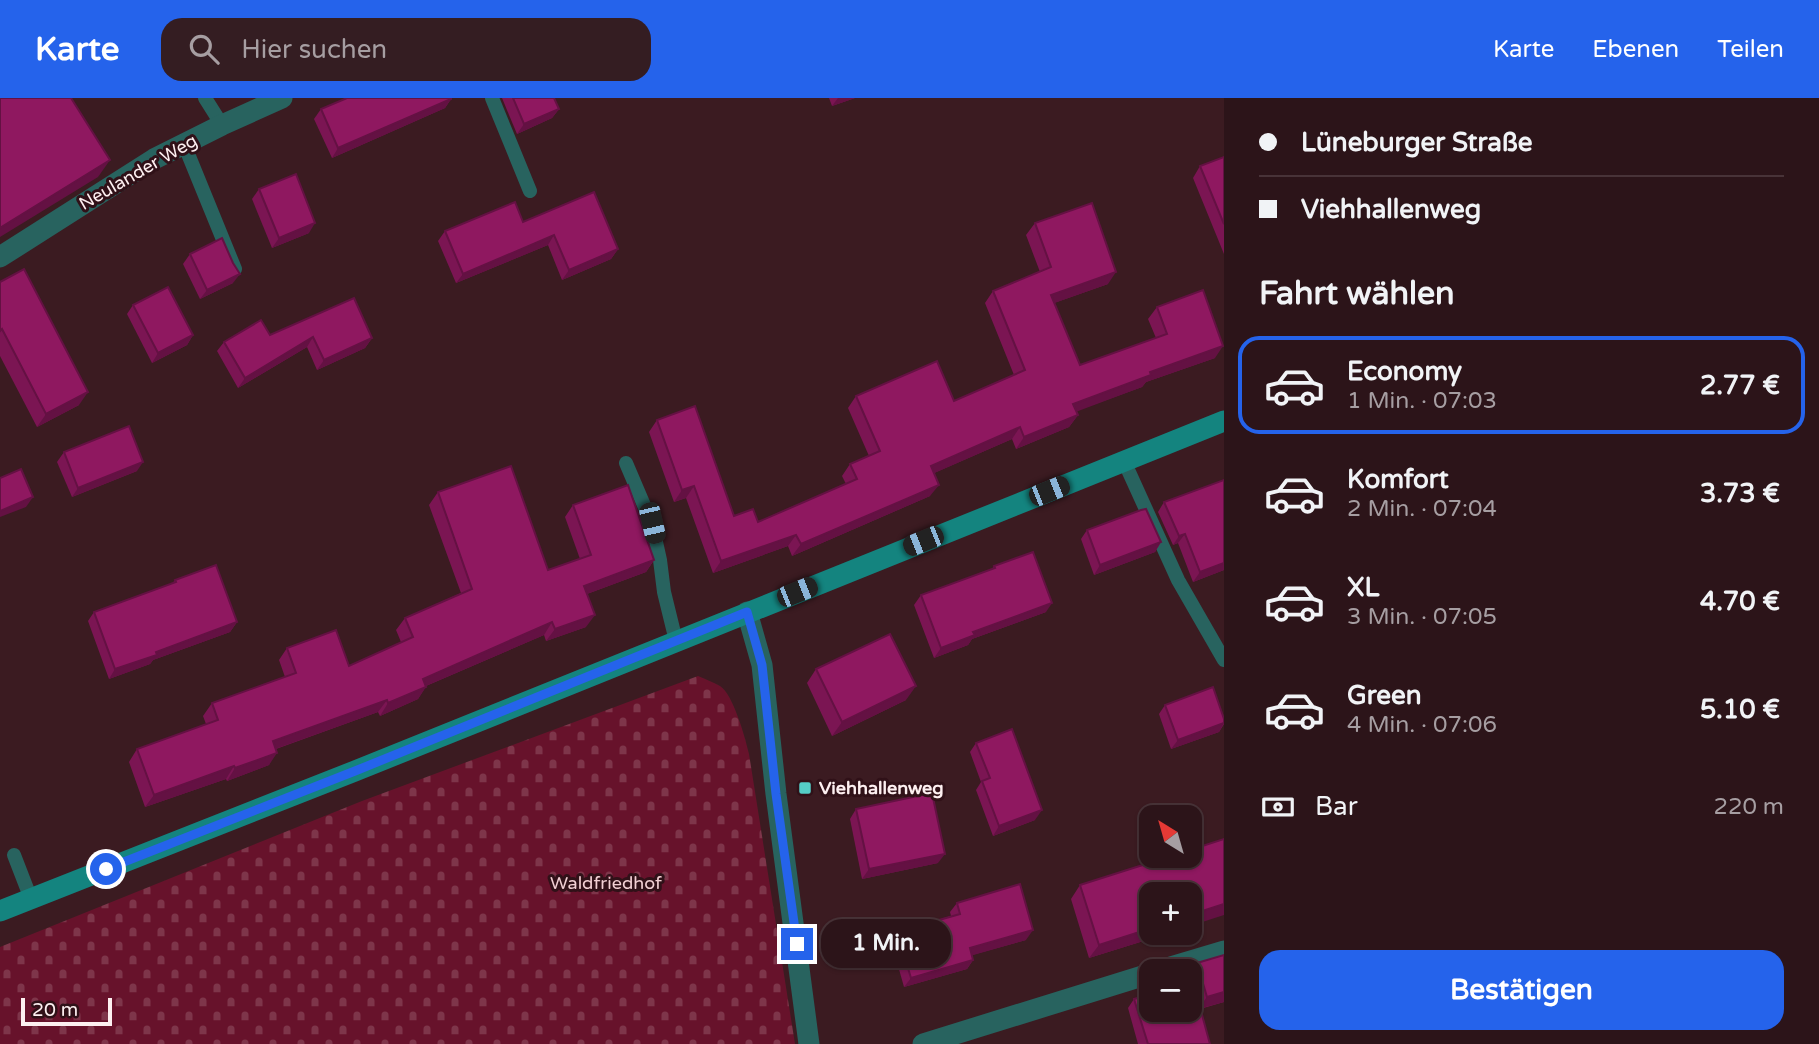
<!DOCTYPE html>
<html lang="de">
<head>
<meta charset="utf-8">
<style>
	:root { --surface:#2c1419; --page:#341d22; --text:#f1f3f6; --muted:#a69ea2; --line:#483338; --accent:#2563eb }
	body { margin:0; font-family:"Varela Round",sans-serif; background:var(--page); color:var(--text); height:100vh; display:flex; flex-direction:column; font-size:26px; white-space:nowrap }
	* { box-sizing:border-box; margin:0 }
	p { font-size:23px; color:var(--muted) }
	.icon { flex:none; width:38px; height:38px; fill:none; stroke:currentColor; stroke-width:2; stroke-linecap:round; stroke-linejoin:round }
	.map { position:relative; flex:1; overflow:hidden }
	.sheet { display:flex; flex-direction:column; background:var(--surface); width:595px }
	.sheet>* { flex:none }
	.top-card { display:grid; align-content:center; height:154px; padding:0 35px; background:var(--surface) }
	.needle { width:46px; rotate:323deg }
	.controls { position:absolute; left:1139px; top:707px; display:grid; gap:14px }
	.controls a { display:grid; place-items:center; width:63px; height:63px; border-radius:14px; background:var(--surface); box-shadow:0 2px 5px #0004,0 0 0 2px var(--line); font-size:35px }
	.scale { position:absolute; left:21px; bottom:18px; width:91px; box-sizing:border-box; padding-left:7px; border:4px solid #fdeff0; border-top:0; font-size:19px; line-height:24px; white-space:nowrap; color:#fdeff0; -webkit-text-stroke:5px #301118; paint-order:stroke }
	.end { position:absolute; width:32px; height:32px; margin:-16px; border:9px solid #2563eb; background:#fff; box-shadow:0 0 0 4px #fff }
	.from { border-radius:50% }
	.bubble { position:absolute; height:49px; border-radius:21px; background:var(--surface); box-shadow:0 2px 5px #0004,0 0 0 2px var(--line); font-size:23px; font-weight:800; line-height:49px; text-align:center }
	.car { position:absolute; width:21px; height:42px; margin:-21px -10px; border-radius:9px; box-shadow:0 0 5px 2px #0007; background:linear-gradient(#222 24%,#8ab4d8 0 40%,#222 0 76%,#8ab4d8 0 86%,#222 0) }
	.top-card b { display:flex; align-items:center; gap:24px; height:66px; font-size:26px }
	.top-card b+b { border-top:2px solid var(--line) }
	.top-card i { width:18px; height:18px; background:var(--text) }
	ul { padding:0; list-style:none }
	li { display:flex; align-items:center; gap:21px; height:98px; margin:0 14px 10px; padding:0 21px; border:4px solid transparent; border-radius:21px }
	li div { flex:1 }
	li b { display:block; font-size:26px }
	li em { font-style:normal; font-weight:800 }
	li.on { border-color:var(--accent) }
	li>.icon { width:63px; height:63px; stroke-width:1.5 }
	h2 { padding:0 35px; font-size:32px; line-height:84px }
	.pay { display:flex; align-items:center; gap:18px; height:77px; padding:0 35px; font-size:26px }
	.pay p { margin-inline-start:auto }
	.cta { display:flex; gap:14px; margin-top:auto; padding:14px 35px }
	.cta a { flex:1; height:80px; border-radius:21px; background:var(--accent); color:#fff; font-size:28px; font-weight:800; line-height:80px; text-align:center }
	header { display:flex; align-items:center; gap:42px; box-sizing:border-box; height:98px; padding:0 35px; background:var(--accent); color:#fff }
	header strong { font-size:33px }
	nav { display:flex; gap:38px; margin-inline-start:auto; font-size:24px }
	.search { width:490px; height:63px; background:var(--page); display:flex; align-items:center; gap:18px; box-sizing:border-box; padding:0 24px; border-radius:21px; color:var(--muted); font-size:26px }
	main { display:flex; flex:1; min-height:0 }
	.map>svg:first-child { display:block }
	.cemetery { fill:url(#cemetery-stones) }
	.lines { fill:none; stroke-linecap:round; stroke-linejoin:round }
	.service { stroke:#28635f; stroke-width:14 }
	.minor { stroke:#28635f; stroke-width:21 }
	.secondary { stroke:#14847f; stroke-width:21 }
	.wall { fill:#7b1553 }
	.shaded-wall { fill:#641143 }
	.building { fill:#8f1860; stroke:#641143; stroke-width:2 }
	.route { stroke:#2563eb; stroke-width:9 }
	.poi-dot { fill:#55cdc6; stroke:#301118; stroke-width:2.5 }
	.labels { text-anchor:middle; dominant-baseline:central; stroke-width:6; stroke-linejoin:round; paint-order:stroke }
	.street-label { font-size:18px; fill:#fdeff0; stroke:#301118 }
	.poi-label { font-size:18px; font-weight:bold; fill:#fdeff0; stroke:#301118; text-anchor:start }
	.park-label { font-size:18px; fill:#f2d0d4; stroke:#301118 }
</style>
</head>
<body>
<header>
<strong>Karte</strong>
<div class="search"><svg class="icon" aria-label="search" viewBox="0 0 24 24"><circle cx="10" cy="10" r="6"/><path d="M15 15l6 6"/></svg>Hier suchen</div>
<nav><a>Karte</a><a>Ebenen</a><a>Teilen</a></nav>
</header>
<main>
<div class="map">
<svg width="1224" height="946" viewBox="0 0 1224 946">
	<defs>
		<pattern id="cemetery-stones" width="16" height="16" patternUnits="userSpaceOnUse" patternTransform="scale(1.75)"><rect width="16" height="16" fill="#67122b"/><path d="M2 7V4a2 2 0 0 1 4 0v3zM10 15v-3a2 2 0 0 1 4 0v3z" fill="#7e354a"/></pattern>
	</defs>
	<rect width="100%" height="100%" fill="#3b1b21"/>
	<path class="cemetery" d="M 698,578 C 705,581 713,584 720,588 C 733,596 745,639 749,656 L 795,946 L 0,946 L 0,849 L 362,703 Z"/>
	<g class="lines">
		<g class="service">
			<polyline points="205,0 222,27"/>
			<polyline points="492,0 530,93"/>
			<polyline points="184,46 235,171"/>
			<polyline points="1124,363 1178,482 1224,562"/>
			<polyline points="626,365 652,426 660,462 664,494 676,543"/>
			<polyline points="14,757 31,801"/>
		</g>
		<g class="minor">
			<polyline points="0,159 154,61 222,27 282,0"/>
			<polyline points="747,514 762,567 776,696 809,946"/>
			<polyline points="1157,873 1224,853"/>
			<polyline points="923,946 1152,875"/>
		</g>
		<polyline class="secondary" points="0,813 355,673 1224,323"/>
	</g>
	<g class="wall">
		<polygon points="502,0 554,0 559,11 552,20 517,36"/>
		<polygon points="829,0 855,0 832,8"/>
		<polygon points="451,1 445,10 332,60 314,21 321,11"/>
		<polygon points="1224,59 1224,156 1193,80 1200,68"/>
		<polygon points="259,91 309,135 272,150 252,101"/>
		<polygon points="523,124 618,151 611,161 562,182 548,147 456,185 438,143 445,133"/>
		<polygon points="1035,125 1108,186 1054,205 1080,267 1156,240 1148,221 1157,209 1215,260 1146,284 1142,289 1076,313 1078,317 1069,329 1016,351 1012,341 934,375 930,398 792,458 788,448 713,475 686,400 674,404 649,334 657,322 734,418 758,424 846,386 842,378 850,366 869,358 848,310 856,298 954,303 1014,277 985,205 993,193 1040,174 1026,137"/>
		<polygon points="190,156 233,185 200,201 183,166"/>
		<polygon points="0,184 79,307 37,329 0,258"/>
		<polygon points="133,207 193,237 187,247 152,265 127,216"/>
		<polygon points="270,237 372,240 365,250 317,272 307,249 238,290 217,253 224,244"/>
		<polygon points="64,354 137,373 72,399 57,364"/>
		<polygon points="438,394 548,472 580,461 565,419 573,407 654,462 646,474 587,496 586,529 546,543 544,537 426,588 418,601 380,618 378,614 276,651 269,667 227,683 226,681 145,709 129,664 137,651 206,626 203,618 212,605 285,579 279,562 287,550 349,568 401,544 396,532 405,520 461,495 429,407"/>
		<polygon points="1164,404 1224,472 1193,484 1178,445 1173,447 1158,414"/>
		<polygon points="1087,432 1161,444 1155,454 1094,477 1081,441"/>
		<polygon points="994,468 1046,514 972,541 968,547 934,560 914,507 921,497 992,471"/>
		<polygon points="175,482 237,524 230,534 153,562 150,566 109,581 88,523 94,514 172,486"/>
		<polygon points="816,571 906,602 832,638 807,585"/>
		<polygon points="1165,607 1224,621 1224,626 1219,634 1171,651 1159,616"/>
		<polygon points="976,645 1035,722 993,738 976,692 981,684 970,654"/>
		<polygon points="856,711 938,765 862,781 850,721"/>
		<polygon points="1080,787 1152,835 1169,835 1089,860 1071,801"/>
		<polygon points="957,805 1026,842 972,857 973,862 967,871 904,889 891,843 897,834 951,818 950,814"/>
		<polygon points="1224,857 1224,904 1200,911 1210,946 1138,946 1128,910 1134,901 1190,885 1190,875 1197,865"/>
	</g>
	<g class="shaded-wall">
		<polygon points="838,0 855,0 832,8"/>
		<polygon points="451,1 445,10 332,60 338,50"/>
		<polygon points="559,11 552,20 517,36 524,26"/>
		<polygon points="110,62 98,79 0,139 0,130"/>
		<polygon points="315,125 309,135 272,150 279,140"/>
		<polygon points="554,137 548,147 456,185 463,176"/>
		<polygon points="618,151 611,161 562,182 569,172"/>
		<polygon points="1116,174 1108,186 1043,209 1051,197"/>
		<polygon points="240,176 233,185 200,201 207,192"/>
		<polygon points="193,237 187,247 152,265 158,255"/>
		<polygon points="313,239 307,249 238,290 245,280"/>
		<polygon points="372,240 365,250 317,272 324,262"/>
		<polygon points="1223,248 1215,260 1146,284 1142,289 1065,318 1073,306 1150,274"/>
		<polygon points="88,294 79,307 37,329 46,316"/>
		<polygon points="1078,317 1069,329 1016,351 1024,339"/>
		<polygon points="1020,329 1012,341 923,380 931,368"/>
		<polygon points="143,364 137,373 72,399 78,390"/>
		<polygon points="939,387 930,398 792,458 801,446"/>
		<polygon points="694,388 686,400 674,404 682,392"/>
		<polygon points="33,399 26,409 0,419 0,413"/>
		<polygon points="1185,436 1178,445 1173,447 1179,438"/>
		<polygon points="796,437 788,448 713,475 721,463"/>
		<polygon points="1161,444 1155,454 1094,477 1100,467"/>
		<polygon points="654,462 646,474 576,500 584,488"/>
		<polygon points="1224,465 1224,472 1193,484 1200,474"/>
		<polygon points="1052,505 1046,514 972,541 968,547 934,560 941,550 973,534"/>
		<polygon points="595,517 586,529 546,543 555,531"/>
		<polygon points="237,524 230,534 153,562 150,566 109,581 115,571 156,554"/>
		<polygon points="552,524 544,537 414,593 423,581"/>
		<polygon points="916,588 906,602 832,638 842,624"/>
		<polygon points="426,589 418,601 380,618 388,605"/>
		<polygon points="387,602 378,614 264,655 273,643"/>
		<polygon points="1224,625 1219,634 1171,651 1178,642"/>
		<polygon points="277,655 269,667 227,683 235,670"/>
		<polygon points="234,668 226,681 145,709 154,697"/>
		<polygon points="1042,712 1035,722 993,738 999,728"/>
		<polygon points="945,756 938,765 862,781 869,771"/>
		<polygon points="1224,806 1224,817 1190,828 1190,817"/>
		<polygon points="1152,830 1152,835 1169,835 1089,860 1099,847"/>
		<polygon points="1033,832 1026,842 963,860 970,850"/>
		<polygon points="973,862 967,871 904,889 911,880"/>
		<polygon points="1224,894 1224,904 1198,911 1207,899"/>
	</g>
	<g class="building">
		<polygon points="0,0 71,0 110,62 0,130"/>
		<polygon points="347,0 451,0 451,1 338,50 321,11"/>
		<polygon points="513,0 554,0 559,11 524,26"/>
		<polygon points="1224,59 1224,126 1200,68"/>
		<polygon points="296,76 315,125 279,140 259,91"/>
		<polygon points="594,94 618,151 569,172 554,137 463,176 445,133 515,104 523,124"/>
		<polygon points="1092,105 1116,174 1051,197 1080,267 1167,236 1157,209 1203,192 1223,248 1150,274 1151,277 1073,306 1078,317 1024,339 1020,329 931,368 939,387 801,446 796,437 721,463 694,388 682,392 657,322 695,308 734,418 753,411 758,424 857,381 850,366 880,353 856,298 937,263 954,303 1025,272 993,193 1051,169 1035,125"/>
		<polygon points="222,140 233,165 240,176 207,192 190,156"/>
		<polygon points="24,171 88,294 46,316 2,231 0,233 0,184"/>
		<polygon points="168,189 193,237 158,255 133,207"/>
		<polygon points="354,200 372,240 324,262 313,239 245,280 224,244 261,222 270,237"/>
		<polygon points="129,328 143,364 78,390 64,354"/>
		<polygon points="511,368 548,472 591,457 573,407 628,387 654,462 584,488 595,517 555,531 552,524 423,581 426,589 388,605 387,602 273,643 277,655 235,670 234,668 154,697 137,651 218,622 212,605 296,575 287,550 336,532 349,568 413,539 405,520 472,491 438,394"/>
		<polygon points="21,371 33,399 0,413 0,380"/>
		<polygon points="1224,382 1224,465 1200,474 1185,436 1179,438 1164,404"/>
		<polygon points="1146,411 1161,444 1100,467 1087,432 1141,412"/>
		<polygon points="1033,454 1052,505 973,534 975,537 941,550 921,497 995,470 994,468"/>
		<polygon points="216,467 237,524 156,554 157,557 115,571 94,514 176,484 175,482"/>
		<polygon points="890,536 916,588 842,624 816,571"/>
		<polygon points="1213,589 1224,621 1224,625 1178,642 1165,607"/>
		<polygon points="1012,631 1042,712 999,728 982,683 990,680 976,645"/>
		<polygon points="932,695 945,756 869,771 856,711"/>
		<polygon points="1224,741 1224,806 1190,817 1190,796 1152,796 1152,830 1099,847 1080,787 1171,758 1190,758 1190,752"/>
		<polygon points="1020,786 1033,832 970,850 973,862 911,880 897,834 960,816 957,805"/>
		<polygon points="1224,857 1224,894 1207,899 1197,865"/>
		<polygon points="1193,884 1210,946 1148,946 1134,901 1152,896 1152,912 1190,912 1190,885"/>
	</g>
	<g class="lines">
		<polyline class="route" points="106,771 355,673 747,514 762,567 776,696 797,846"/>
	</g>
	<rect class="poi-dot" x="798" y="683" width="14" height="14" rx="3.5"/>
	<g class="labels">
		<g class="street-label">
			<text transform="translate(138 74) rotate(-30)">Neulander Weg</text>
		</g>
		<g class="poi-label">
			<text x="819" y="690">Viehhallenweg</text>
		</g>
		<g class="park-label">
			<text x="606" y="785">Waldfriedhof</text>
		</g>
	</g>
</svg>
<div class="controls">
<a><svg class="needle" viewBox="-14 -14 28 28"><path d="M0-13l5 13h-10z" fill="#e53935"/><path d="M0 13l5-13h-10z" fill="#a69ea2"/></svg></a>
<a>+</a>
<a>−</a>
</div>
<div class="scale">20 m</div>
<i class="end from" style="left:106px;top:771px"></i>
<i class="end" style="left:797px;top:846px"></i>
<div class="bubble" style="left:821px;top:821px;width:130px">1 Min.</div>
<i class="car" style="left:1049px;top:393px;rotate:68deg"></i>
<i class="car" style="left:652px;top:425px;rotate:167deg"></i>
<i class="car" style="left:923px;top:443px;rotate:248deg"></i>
<i class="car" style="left:797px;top:494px;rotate:68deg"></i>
</div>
<section class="sheet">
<div class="top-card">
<b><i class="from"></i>Lüneburger Straße</b>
<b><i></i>Viehhallenweg</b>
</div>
<h2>Fahrt wählen</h2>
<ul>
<li class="on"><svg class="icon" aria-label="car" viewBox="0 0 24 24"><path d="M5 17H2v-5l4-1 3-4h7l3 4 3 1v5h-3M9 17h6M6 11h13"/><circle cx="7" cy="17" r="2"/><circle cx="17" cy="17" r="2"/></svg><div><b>Economy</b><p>1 Min. · 07:03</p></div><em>2.77 €</em></li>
<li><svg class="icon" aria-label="car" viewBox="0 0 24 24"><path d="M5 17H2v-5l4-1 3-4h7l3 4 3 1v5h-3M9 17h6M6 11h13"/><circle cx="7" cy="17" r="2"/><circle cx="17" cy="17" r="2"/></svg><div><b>Komfort</b><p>2 Min. · 07:04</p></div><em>3.73 €</em></li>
<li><svg class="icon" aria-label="car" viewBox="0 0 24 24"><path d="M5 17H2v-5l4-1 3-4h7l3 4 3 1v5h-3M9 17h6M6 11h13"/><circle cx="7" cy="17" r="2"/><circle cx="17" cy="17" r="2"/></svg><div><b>XL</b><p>3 Min. · 07:05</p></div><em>4.70 €</em></li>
<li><svg class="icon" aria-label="car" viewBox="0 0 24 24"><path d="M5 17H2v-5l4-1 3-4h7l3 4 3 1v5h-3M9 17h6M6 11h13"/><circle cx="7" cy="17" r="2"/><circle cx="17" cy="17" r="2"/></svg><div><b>Green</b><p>4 Min. · 07:06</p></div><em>5.10 €</em></li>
</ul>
<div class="pay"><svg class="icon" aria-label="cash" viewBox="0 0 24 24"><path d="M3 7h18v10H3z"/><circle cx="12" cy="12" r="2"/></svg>Bar<p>220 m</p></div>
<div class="cta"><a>Bestätigen</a></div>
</section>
</main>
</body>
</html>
